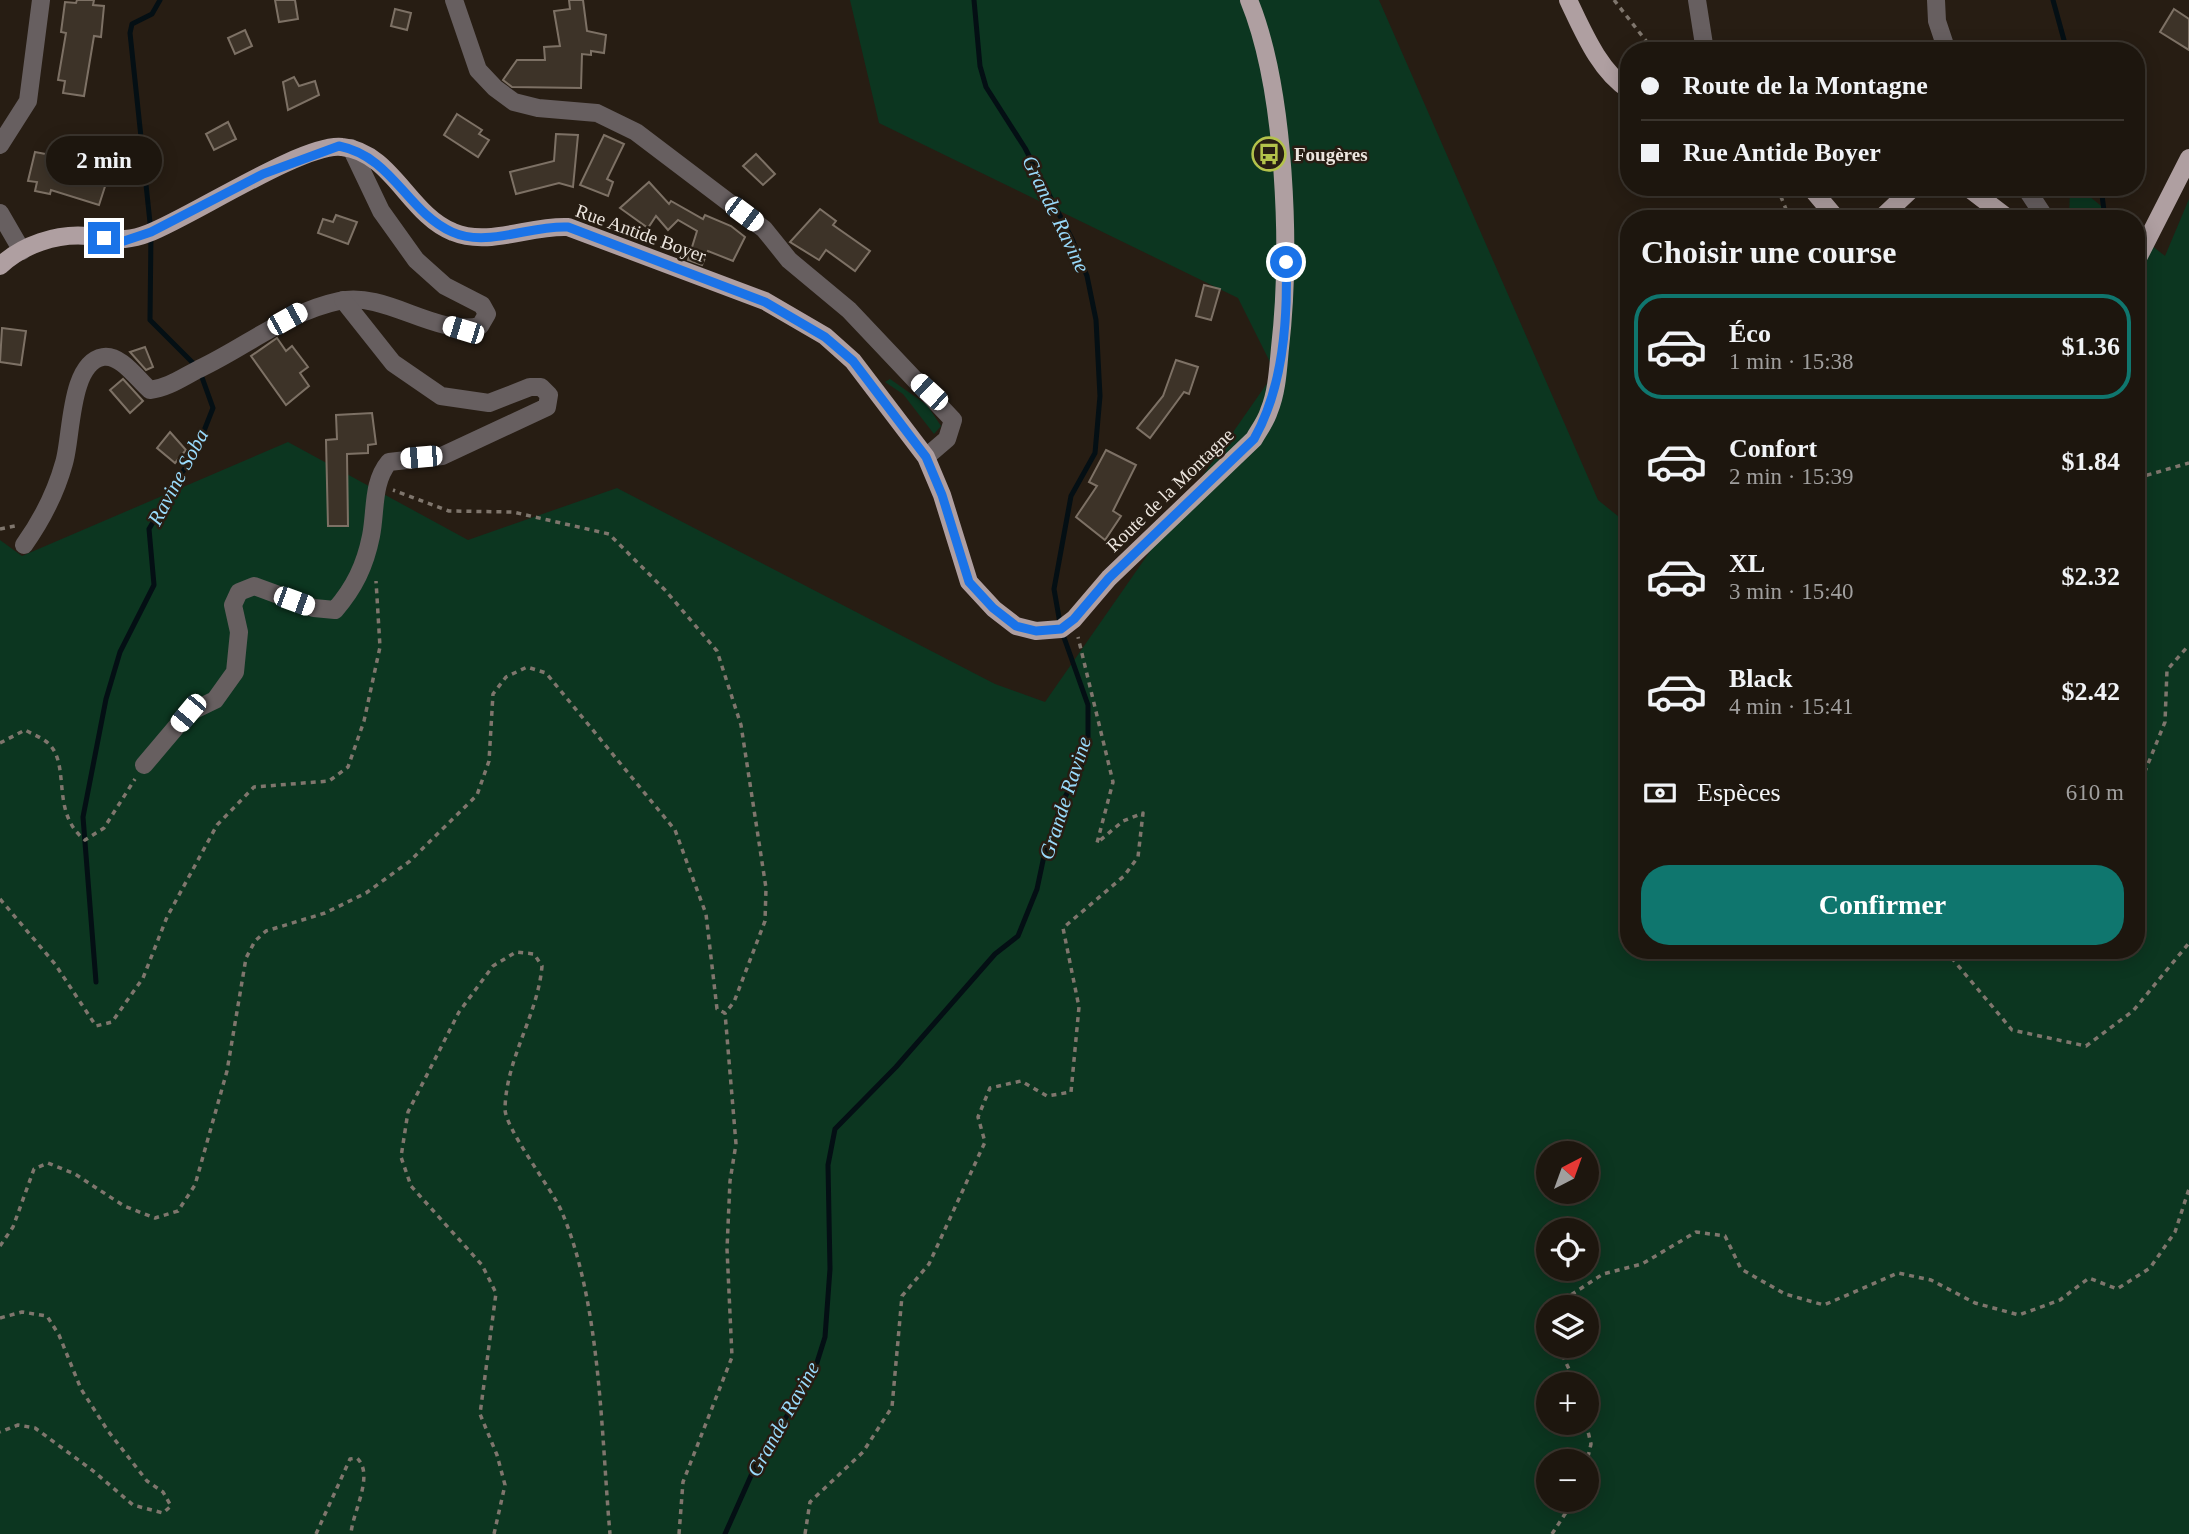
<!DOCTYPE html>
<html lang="fr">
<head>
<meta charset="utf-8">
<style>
	:root { --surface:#1d160e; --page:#2a231c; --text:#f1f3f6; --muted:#a09f9e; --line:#3b352e; --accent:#0f766e }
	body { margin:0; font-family:Georgia,serif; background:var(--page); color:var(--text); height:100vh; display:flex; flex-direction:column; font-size:26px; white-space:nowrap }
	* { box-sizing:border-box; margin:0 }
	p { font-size:23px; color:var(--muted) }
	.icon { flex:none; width:38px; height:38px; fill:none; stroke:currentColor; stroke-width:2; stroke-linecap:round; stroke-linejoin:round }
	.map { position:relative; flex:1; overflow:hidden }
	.side { position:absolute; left:1620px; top:210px; width:525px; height:749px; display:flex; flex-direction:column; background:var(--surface); border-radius:28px; box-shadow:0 4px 18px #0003,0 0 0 2px var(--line) }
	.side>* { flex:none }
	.hud { position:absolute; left:1620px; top:42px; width:525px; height:154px; border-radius:28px; box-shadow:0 4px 18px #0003,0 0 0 2px var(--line); display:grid; align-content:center; height:154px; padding:0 21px; background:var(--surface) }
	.needle { width:46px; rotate:41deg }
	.fabs { position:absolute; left:1536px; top:1141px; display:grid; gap:14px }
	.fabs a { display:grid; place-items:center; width:63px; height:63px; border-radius:50%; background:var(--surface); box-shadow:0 4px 18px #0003,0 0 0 2px var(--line); font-size:35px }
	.end { position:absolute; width:32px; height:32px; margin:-16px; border:9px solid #1a73e8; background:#fff; box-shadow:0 0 0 4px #fff }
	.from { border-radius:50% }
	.bubble { position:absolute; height:49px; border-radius:24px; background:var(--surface); box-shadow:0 4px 18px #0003,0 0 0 2px var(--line); font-size:23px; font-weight:700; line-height:49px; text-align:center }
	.car { position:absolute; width:21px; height:42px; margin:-21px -10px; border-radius:9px; box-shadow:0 0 5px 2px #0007; background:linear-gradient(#fff 24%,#345 0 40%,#fff 0 76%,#345 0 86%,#fff 0) }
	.hud b { display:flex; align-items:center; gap:24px; height:66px; font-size:26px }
	.hud b+b { border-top:2px solid var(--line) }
	.hud i { width:18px; height:18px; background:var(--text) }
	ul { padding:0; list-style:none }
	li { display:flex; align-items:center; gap:21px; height:105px; margin:0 14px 10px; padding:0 7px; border:4px solid transparent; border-radius:28px }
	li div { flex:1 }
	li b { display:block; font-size:26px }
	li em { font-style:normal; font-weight:700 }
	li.current { border-color:var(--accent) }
	li>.icon { width:63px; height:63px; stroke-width:1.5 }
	h2 { padding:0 21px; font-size:32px; line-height:84px }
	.pay { display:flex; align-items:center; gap:18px; height:77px; padding:0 21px; font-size:26px }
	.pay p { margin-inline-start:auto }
	.action { display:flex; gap:14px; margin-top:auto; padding:14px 21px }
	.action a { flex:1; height:80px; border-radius:28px; background:var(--accent); color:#fff; font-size:28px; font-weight:700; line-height:80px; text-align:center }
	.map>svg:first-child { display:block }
	.green { fill:#0c3620; fill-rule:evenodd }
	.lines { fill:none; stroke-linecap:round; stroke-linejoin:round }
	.stream { stroke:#040f14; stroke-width:5 }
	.building { fill:#3d3328; stroke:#7d7165; stroke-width:2 }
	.path { stroke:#7f766d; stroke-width:3.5; stroke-dasharray:5 5; stroke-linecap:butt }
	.minor { stroke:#675f60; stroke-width:18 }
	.major { stroke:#af9fa1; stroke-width:18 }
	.route { stroke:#1a73e8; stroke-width:9 }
	.labels { text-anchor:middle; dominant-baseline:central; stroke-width:5; stroke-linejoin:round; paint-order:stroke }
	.poi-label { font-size:19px; font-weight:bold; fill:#ece5de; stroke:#271d13; text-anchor:start }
	.street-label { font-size:19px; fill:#ece5de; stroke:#271d13 }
	.water-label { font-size:21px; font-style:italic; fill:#99dafb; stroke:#271d13 }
</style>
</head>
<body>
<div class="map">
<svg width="2189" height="1534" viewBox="0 0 2189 1534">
	<rect width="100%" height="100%" fill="#271d13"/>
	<g class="green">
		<path d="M 850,0 L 1379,0 L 1598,500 L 1629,525 L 1629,950 L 2137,950 L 2137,234 L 2165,256 L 2189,199 L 2189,1534 L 0,1534 L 0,540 L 22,556 L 288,442 L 468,540 L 617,488 L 995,684 L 1045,702 L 1275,372 L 1238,298 L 879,123 ZM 1549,1153 L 1587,1153 L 1587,1192 L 1549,1192 ZM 1549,1230 L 1587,1230 L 1587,1269 L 1549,1269 ZM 1549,1307 L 1587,1307 L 1587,1346 L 1549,1346 ZM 1549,1384 L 1587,1384 L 1587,1423 L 1549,1423 ZM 1549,1461 L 1587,1461 L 1587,1500 L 1549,1500 Z"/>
		<polygon points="2070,187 2078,187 2117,219 2069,219"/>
		<polygon points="890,379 927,405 941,426 934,434 903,394 885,382"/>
	</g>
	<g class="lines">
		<g class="stream">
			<polyline points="2053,0 2067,51"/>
			<polyline points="2101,187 2105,219"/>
			<polyline points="96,982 83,817 106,699 120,652 154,585 149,529 198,446 213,408 199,369 150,320 151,232 130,33 132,24 152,14 160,0"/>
			<polyline points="725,1534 754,1469 814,1372 825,1337 830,1269 828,1165 835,1129 896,1067 995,954 1018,936 1037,889 1044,856 1062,803 1083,762 1088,739 1088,705 1061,629 1054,589 1071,496 1095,453 1100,396 1096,320 1087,276 1072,239 1025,148 986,87 980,66 974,0"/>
		</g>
	</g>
	<g class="building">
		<polygon points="77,0 94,0 93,5 104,6 101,37 94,36 84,96 63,93 65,81 58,80 66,33 61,32 65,2 76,3"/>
		<polygon points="275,0 295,0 298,19 279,22"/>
		<polygon points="569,0 583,0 587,31 606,35 604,53 591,51 591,55 582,54 581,88 512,87 503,80 517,60 545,60 544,47 560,46 554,11 570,9"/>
		<polygon points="395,9 411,13 407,30 391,26"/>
		<polygon points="2174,9 2189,19 2189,50 2160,32"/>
		<polygon points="245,30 252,46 235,54 228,38"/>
		<polygon points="294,77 299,86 315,81 319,95 288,110 283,82"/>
		<polygon points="457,114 482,130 479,134 489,140 478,157 444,135"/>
		<polygon points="228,122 236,139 214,150 206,134"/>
		<polygon points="556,134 578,135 573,187 559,183 516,194 510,172 554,161"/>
		<polygon points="604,135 624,144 607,179 613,182 608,196 580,185"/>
		<polygon points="35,152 51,155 49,164 84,173 89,174 91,166 110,171 99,205 51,190 50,194 35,191 37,182 28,181"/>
		<polygon points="756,154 775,174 763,185 743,166"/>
		<polygon points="649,182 669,204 671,201 703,219 705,215 731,226 745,237 733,261 708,251 702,265 688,260 697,231 678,220 668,230 656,216 648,228 620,208"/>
		<polygon points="820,209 836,221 833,225 870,251 855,271 826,250 819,260 790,242"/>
		<polygon points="336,215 357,222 348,244 318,233 323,219 333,222"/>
		<polygon points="1204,285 1220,289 1211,320 1196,316"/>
		<polygon points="2,328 26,331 21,365 0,362"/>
		<polygon points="277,338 286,351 292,346 308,367 300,373 309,386 286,405 251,356"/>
		<polygon points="145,347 153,367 146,370 130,352"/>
		<polygon points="1176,360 1198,367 1189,394 1184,392 1150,438 1137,428 1163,396"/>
		<polygon points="123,379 143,401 130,413 110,390"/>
		<polygon points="372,413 376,444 368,445 368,453 347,454 348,526 328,526 326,440 337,439 336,415"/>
		<polygon points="170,432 186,450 175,463 157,448"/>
		<polygon points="1106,450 1136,465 1113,511 1121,516 1105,540 1076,517 1097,486 1089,482"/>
	</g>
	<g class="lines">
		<g class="path">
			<polyline points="1614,0 1654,51"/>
			<polyline points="1777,187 1790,219"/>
			<polyline points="2137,478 2189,463"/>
			<polyline points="0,529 15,526"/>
			<path d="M 0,743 L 25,730 C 32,734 43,738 49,744 C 71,766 50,813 85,840 L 104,828 L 135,779"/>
			<polyline points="2137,791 2165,722 2167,670 2189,645"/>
			<polyline points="0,899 55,964 96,1026 112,1022 143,978 167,917 217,825 254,787 329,781 348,767 364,721 380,647 376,581"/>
			<polyline points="1945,950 2012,1030 2086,1046 2133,1011 2189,943"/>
			<polyline points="0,1246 13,1227 34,1169 48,1163 75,1174 124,1206 155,1218 178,1211 195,1185 227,1071 246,958 255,941 266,931 325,913 366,893 410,861 477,795 489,761 493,694 506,677 527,667 546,673 675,830 706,914 717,1009 725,1013 734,1002 765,921 766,888 741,725 717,651 665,590 609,534 513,512 449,511 393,490"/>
			<polyline points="1557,1307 1557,1304 1603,1274 1642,1264 1696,1232 1725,1236 1741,1269 1785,1294 1824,1305 1898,1273 1931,1280 1975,1303 2019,1315 2060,1300 2089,1278 2117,1289 2150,1268 2175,1232 2189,1189"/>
			<polyline points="0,1318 22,1312 47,1316 59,1335 81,1389 108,1431 147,1481 163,1492 171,1506 163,1513 133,1505 92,1470 35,1428 18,1425 0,1432"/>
			<polyline points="1558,1346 1576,1384"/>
			<polyline points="1586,1423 1591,1444 1587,1461"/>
			<path d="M 316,1534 L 350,1459 L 357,1458 C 375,1475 352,1513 351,1534"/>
			<path d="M 494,1534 L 505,1485 L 497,1455 L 480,1414 L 496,1293 L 482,1265 L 411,1186 L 401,1157 L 408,1112 L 459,1012 L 493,966 L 516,952 L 534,954 L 542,966 C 538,1015 506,1058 505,1109 C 505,1128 551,1188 561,1210 C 601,1302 601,1434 610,1534"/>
			<polyline points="679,1534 683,1482 732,1357 727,1249 730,1181 736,1144 725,1013"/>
			<polyline points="805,1534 810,1502 863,1452 892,1407 902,1296 929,1264 985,1142 978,1117 990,1088 1021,1081 1047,1096 1071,1092 1079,1007 1063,928 1124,876 1138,857 1143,813 1123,821 1097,843 1113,782 1078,637"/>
			<polyline points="1552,1534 1574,1500"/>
		</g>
		<g class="minor">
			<polyline points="454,0 478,70 495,88 514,102 538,108 597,113 636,132 764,229 789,260 849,310 953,420 947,439 926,457"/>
			<polyline points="1697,0 1705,51"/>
			<polyline points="1936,0 1937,21 1947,51"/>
			<polyline points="0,145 28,101 41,0"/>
			<polyline points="2025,187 2046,219"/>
			<polyline points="0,213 22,251"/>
			<path d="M 24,545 C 41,521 56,492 64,463 C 72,438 69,363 103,357 C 121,354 138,380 150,390 C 168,388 183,377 199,369 C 246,347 287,312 339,301 C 387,291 433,336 480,326 L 487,314 L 482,305 L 445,286 L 416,260 L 381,211 L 351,148"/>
			<path d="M 144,765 L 188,713 L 215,700 L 235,672 L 239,632 L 233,605 L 239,592 L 254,586 L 314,608 L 335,610 C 354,588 365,566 371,536 C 376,511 372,482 389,462 L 442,456 L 547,407 L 549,395 L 541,387 L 530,387 L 489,403 L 441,396 L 393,363 L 343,300"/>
		</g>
		<g class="major">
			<path d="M 1568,0 C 1583,31 1599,71 1629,90"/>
			<polyline points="1810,187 1837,219"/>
			<polyline points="1967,187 2009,219"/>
			<polyline points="1880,219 1914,187"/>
			<polyline points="2137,260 2189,158"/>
			<path d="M 0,266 C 22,245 57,233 88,236 C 114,238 124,243 149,233 C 191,217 305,142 342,147 C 392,152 409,215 453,232 C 489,247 530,225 568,227 L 765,301 L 825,336 L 853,361 L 926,457 L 942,495 L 969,582 L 994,609 L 1016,626 L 1036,631 L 1061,629 L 1074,619 L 1109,578 L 1254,439 C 1259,430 1266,421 1269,411 C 1277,392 1278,369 1280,348 C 1291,251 1286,91 1249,0"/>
		</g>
	</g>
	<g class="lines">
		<path class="route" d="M 104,238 L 124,241 L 151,232 L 263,174 L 339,146 C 393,157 406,211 452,232 C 487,248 530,225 568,227 L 765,302 L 825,337 L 853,361 L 926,457 L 942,495 L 969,582 L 993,608 L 1016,626 L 1036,631 L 1061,629 L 1074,619 L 1109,578 L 1254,439 C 1283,388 1288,320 1286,262"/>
	</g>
	<defs>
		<symbol id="bus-ring" viewBox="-11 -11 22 22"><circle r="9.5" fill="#271d13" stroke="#b3c24b" stroke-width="1.5"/><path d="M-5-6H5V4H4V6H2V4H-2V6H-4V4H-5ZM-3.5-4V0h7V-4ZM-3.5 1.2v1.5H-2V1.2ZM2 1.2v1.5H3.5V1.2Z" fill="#b3c24b"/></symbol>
	</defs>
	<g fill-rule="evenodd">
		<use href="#bus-ring" x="1250" y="135" width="38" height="38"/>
	</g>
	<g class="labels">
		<g class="poi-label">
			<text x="1294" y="154">Fougères</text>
		</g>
		<g class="street-label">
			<text transform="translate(641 233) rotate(20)">Rue Antide Boyer</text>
			<text transform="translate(1170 490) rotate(-44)">Route de la Montagne</text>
		</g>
		<g class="water-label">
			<text transform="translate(1056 214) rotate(64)">Grande Ravine</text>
			<text transform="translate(178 477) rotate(-62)">Ravine Soba</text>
			<text transform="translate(1065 798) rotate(-72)">Grande Ravine</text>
			<text transform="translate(783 1419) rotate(-61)">Grande Ravine</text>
		</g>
	</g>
</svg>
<div class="fabs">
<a><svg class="needle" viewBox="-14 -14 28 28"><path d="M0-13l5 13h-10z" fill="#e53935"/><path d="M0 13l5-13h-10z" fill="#a09f9e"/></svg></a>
<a><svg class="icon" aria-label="locate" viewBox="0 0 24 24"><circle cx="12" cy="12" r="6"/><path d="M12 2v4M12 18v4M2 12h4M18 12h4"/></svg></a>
<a><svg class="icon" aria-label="layers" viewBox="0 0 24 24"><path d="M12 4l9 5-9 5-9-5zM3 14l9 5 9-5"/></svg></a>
<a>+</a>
<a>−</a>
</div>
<i class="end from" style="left:1286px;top:262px"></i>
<i class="end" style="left:104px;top:238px"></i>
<div class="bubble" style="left:46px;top:136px;width:116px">2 min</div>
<i class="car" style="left:744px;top:214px;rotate:127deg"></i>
<i class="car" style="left:287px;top:319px;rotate:61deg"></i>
<i class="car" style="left:463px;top:330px;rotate:287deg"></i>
<i class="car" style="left:929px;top:392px;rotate:313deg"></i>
<i class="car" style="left:421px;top:457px;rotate:265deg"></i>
<i class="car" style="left:294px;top:601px;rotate:110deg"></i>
<i class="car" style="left:188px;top:713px;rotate:220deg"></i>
<div class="hud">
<b><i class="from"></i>Route de la Montagne</b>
<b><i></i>Rue Antide Boyer</b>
</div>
<section class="side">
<h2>Choisir une course</h2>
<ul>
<li class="current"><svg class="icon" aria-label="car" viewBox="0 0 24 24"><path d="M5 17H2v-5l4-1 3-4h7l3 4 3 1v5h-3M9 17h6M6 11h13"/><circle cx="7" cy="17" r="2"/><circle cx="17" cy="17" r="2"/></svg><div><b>Éco</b><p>1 min · 15:38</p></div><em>$1.36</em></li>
<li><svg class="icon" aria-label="car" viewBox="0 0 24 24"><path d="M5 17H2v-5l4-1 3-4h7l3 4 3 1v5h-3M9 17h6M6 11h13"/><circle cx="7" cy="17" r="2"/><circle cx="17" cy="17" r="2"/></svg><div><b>Confort</b><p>2 min · 15:39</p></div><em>$1.84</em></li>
<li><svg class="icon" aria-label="car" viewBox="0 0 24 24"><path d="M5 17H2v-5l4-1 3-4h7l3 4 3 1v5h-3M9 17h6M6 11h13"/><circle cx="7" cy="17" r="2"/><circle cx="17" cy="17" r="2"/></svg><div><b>XL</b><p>3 min · 15:40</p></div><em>$2.32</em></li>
<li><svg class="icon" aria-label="car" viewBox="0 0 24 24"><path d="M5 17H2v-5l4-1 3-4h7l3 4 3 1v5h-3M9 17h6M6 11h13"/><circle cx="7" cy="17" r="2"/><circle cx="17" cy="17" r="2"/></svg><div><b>Black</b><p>4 min · 15:41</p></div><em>$2.42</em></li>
</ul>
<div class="pay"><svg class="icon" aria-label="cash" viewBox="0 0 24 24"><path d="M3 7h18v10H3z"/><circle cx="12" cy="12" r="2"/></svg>Espèces<p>610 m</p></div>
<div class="action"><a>Confirmer</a></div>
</section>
</div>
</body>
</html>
